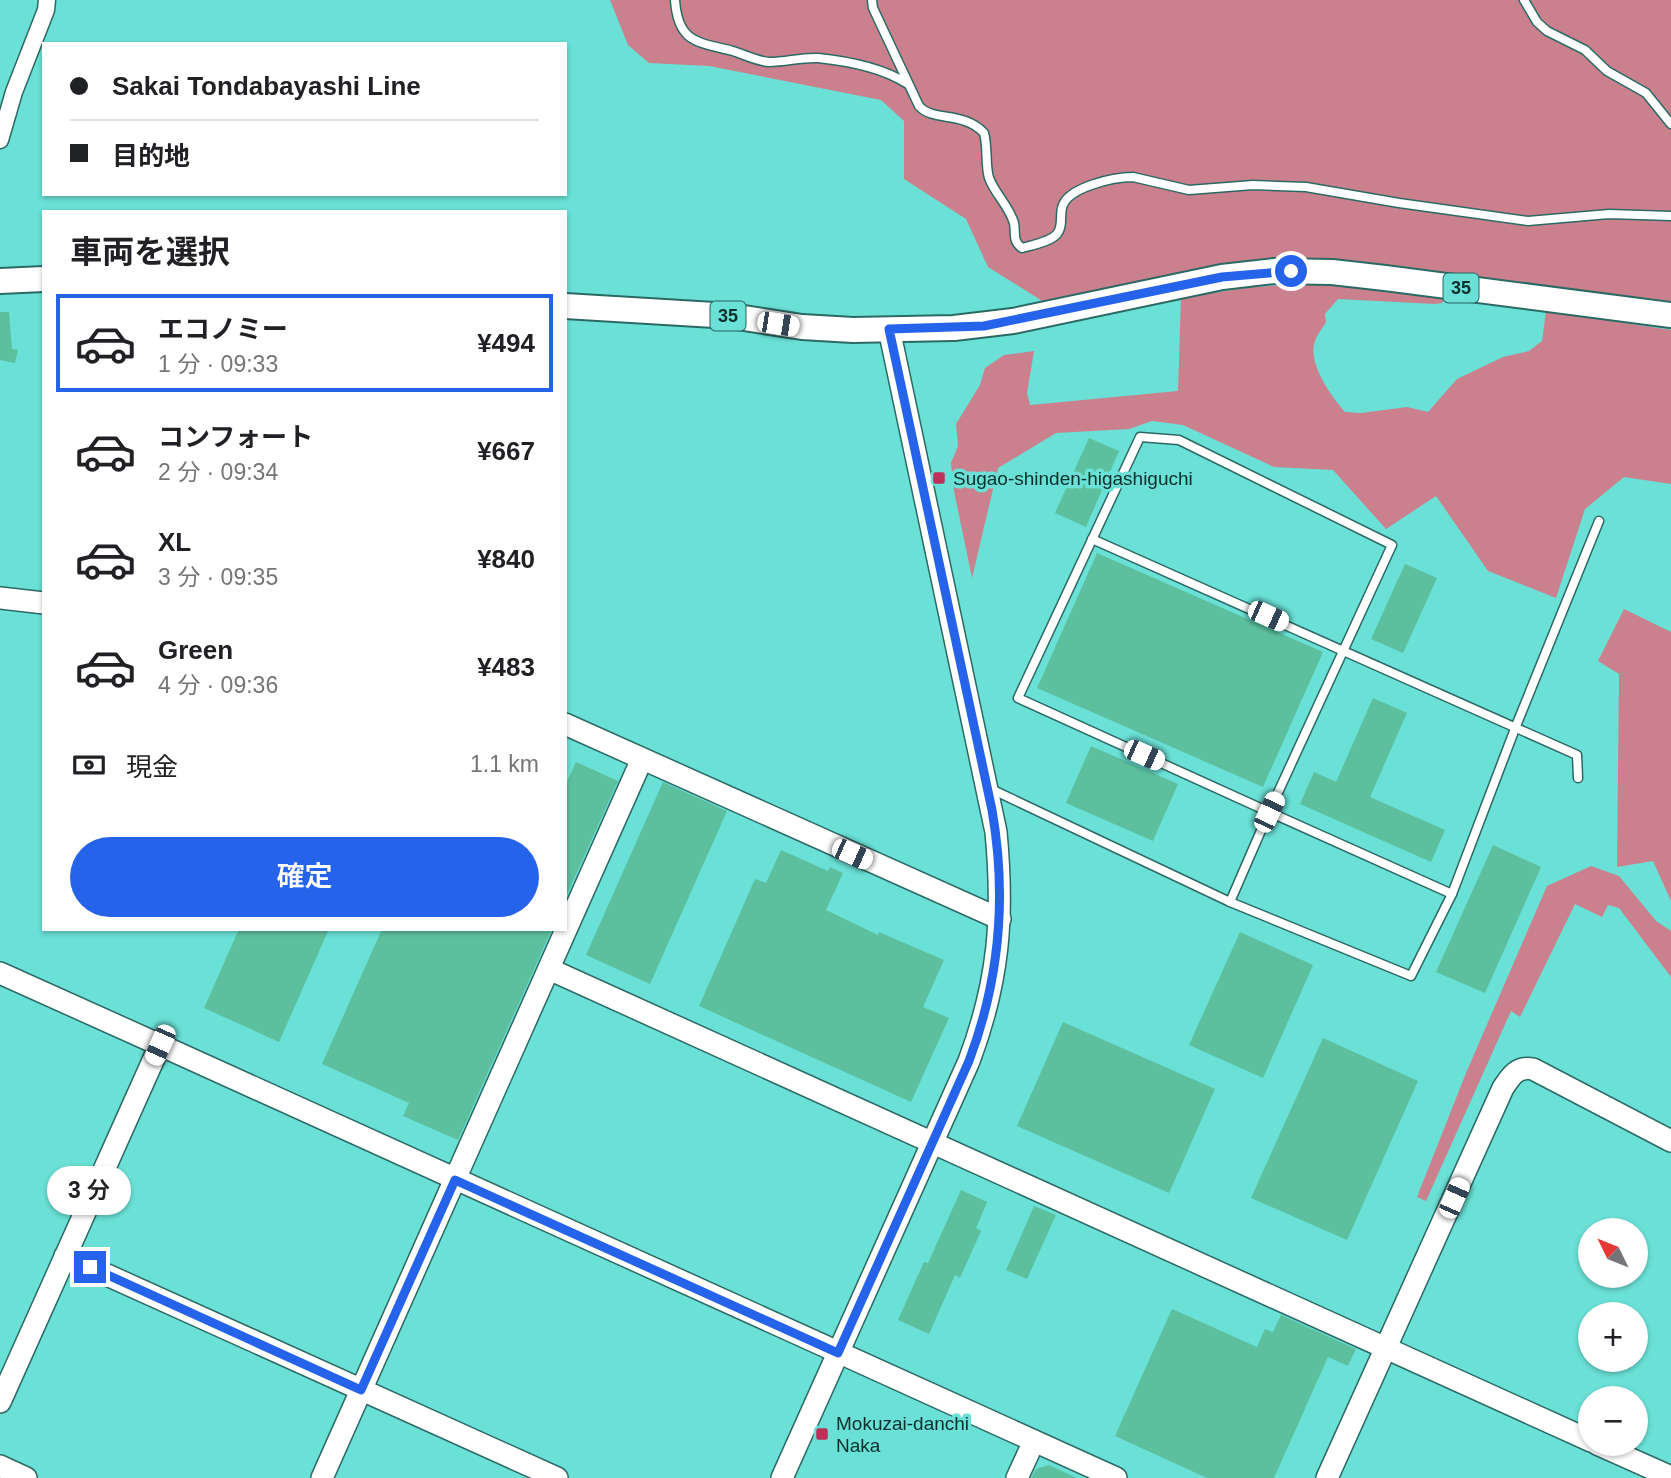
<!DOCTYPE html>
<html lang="ja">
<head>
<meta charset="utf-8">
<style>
	:root { --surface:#fff; --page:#f2f2f2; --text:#202124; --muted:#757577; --line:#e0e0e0; --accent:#2563eb }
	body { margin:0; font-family:Helvetica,"Noto Sans JP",sans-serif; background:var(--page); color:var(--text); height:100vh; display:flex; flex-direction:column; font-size:26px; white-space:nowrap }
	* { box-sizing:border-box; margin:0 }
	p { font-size:23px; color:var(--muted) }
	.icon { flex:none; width:38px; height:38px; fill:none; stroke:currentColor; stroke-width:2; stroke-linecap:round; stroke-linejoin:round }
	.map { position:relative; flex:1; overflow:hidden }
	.drawer { position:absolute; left:42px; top:210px; width:525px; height:721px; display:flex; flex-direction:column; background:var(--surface); border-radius:0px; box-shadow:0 2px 5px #0004 }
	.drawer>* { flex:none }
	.hud { position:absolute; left:42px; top:42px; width:525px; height:154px; border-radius:0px; box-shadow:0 2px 5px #0004; display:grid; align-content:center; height:154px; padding:0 28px; background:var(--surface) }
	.needle { width:46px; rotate:313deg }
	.fabs { position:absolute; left:1578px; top:1218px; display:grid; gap:14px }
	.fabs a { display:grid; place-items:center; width:70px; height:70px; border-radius:50%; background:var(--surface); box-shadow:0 2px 5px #0004; font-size:35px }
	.end { position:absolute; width:32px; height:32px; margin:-16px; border:9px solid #2563eb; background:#fff; box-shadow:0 0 0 4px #fff }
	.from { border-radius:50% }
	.bubble { position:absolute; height:49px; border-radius:24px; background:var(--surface); box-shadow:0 2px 5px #0004; font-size:23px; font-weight:600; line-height:49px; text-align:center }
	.car { position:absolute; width:21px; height:42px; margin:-21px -10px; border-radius:9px; box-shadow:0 0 5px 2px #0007; background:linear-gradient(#fff 24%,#345 0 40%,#fff 0 76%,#345 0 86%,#fff 0) }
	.hud b { display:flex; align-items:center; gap:24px; height:66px; font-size:26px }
	.hud b+b { border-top:2px solid var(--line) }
	.hud i { width:18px; height:18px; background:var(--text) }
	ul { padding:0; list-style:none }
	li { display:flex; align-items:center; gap:21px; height:98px; margin:0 14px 10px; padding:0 14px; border:4px solid transparent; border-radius:0px }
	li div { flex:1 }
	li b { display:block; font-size:26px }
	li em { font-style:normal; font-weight:600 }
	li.current { border-color:var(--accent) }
	li>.icon { width:63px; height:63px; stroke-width:1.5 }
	h2 { padding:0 28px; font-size:32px; line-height:84px }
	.pay { display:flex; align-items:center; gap:18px; height:77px; padding:0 28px; font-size:26px }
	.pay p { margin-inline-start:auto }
	.button { display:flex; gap:14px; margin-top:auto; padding:14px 28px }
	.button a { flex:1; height:80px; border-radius:42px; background:var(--accent); color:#fff; font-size:28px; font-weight:600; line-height:80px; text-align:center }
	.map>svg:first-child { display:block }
	.green { fill:#cb818d }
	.building { fill:#5cc09e }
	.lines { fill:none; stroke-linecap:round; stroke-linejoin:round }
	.lane-casing { stroke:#2b6964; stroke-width:11 }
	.street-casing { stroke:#2b6964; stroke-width:19 }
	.secondary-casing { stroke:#2b6964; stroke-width:24 }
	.primary-casing { stroke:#2b6964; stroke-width:28 }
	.lane { stroke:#fff; stroke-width:8 }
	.street { stroke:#fff; stroke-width:16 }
	.secondary { stroke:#fff; stroke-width:21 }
	.primary { stroke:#fff; stroke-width:24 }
	.route { stroke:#2563eb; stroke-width:9 }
	.poi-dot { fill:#be2f59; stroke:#6ae0d6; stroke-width:2.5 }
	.labels { text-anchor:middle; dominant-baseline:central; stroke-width:7; stroke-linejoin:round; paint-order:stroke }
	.shield { fill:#6ae0d6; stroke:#266560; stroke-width:2 }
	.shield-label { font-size:18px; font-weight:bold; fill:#09302d }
	.poi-label { font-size:19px; fill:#09302d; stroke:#6ae0d6; text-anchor:start }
</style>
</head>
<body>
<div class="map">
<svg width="1671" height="1478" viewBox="0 0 1671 1478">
	<rect width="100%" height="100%" fill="#6ae0d6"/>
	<g class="green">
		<polygon points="610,0 1671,0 1671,302 1259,265 1044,302 988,267 966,219 904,179 904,121 881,100 709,66 649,63 628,45"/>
		<path d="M 1306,283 L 1348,286 L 1444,299 L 1442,303 L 1435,304 L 1338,299 L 1325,314 L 1326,322 C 1323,328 1317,334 1315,341 C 1307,363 1331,396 1345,412 L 1361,413 L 1407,407 L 1428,412 L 1457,379 L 1503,357 L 1529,351 L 1542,341 L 1546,311 L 1671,330 L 1671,484 L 1624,477 L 1585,509 L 1556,598 L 1488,571 L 1436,496 L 1386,529 L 1333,470 L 1274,467 L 1183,425 L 1152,421 L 1129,429 L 1056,433 L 998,468 L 972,578 L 954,491 L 951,463 L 958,446 L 956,424 L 980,385 L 985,368 L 1004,355 L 1034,351 L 1027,393 L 1030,405 L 1178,391 L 1181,298 L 1244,288 Z"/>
		<polygon points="1624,609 1671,632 1671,901 1653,861 1617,867 1619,674 1598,661"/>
		<polygon points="1591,866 1619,876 1656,921 1671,931 1671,977 1619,908 1608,905 1602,917 1575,904 1520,1017 1511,1011 1426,1201 1417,1197 1466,1073 1547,886"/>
	</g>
	<g class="building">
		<polygon points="0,312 9,312 12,349 18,350 15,363 0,360"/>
		<polygon points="1089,438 1119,451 1086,527 1055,513"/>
		<polygon points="1097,553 1323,652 1263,787 1037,688"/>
		<polygon points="1405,564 1437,578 1403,653 1371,639"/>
		<polygon points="1373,698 1407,713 1370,797 1445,830 1431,862 1300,804 1314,772 1336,782"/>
		<polygon points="1091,746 1178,784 1153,841 1066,803"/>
		<polygon points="576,762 618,781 565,899 565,786"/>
		<polygon points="663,782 727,811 650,984 586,955"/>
		<polygon points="1493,845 1541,867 1485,993 1436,972"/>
		<polygon points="781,850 828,871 830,867 843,873 826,910 878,935 879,932 944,960 923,1007 949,1018 911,1102 699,1006 755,879 766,883"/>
		<polygon points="239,929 329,929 279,1042 204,1008"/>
		<polygon points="382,929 552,929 458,1140 403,1116 409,1103 322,1064"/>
		<polygon points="1240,932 1313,965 1263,1078 1189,1045"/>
		<polygon points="1063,1022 1215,1089 1169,1193 1017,1126"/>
		<polygon points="1323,1038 1418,1081 1347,1240 1251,1198"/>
		<polygon points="961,1190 987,1202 976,1228 981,1231 960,1278 955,1275 929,1334 898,1320 924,1262 928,1263"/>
		<polygon points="1034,1206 1056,1215 1027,1279 1006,1270"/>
		<polygon points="1172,1309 1257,1347 1265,1329 1273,1332 1281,1315 1356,1349 1348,1366 1328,1357 1274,1478 1207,1478 1115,1436"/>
		<polygon points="1049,1465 1077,1478 1031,1478 1036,1469"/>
	</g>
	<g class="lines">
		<defs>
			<g id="lane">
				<path d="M 675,0 C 678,44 699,42 733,51 C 745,55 757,61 769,62 C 786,62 802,57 818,58 C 847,61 881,67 906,83"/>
				<path d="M 872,0 L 873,8 L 919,106 C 933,122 964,111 984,133 C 988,147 985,164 989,178 C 995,194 1009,206 1014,223 C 1016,233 1012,241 1022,248 C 1032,245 1050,242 1057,234 C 1063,227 1060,216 1062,208 C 1066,187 1115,177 1133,177 L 1189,190 L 1253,185 L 1306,187 L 1399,203 L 1528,221 L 1609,214 L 1671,216"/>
				<polyline points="1524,0 1537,22 1547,31 1585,50 1607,71 1646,93 1671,124"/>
				<polygon points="1140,437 1179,440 1392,545 1269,812 1018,698"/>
				<polyline points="1092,539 1577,755 1578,778"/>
				<polyline points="991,789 1230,902 1411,976 1452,894 1516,726 1599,521"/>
				<polyline points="1230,902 1269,812 1452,894"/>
			</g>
			<polyline id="street" points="0,140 14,92 46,10 47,0"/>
			<g id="secondary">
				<polyline points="0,598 44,603"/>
				<polyline points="565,724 1000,919"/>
				<polyline points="549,969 1591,1441"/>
				<polyline points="0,973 160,1045"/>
				<polyline points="65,1256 557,1478"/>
				<polyline points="0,1402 160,1045 1116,1478"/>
				<polyline points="1597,1444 1671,1477"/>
				<polyline points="0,1466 26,1478"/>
				<polyline points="322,1478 642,759"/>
				<path d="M 782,1478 L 969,1061 C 999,981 1004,917 996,832 L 889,329"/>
				<polyline points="1017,1478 1034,1441"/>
				<path d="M 1327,1478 L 1503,1088 C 1511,1076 1517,1066 1533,1069 L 1671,1141"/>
			</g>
			<g id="primary">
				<polyline points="0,281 44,279"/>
				<polyline points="565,306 731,316 802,327 853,330 954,328 1013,321 1222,277 1274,271 1332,272 1385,278 1671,315"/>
			</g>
		</defs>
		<use href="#lane" class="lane-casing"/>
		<use href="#street" class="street-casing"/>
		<use href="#secondary" class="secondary-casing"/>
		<use href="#primary" class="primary-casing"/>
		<use href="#lane" class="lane"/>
		<use href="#street" class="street"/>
		<use href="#secondary" class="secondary"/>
		<use href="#primary" class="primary"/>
	</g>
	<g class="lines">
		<path class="route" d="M 90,1267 L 361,1390 L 455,1180 L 838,1353 L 969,1061 C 1000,979 1007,896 992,810 L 889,329 L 984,326 L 1222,277 L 1291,271"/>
	</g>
	<g class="poi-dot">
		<rect x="932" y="471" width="14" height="14" rx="3.5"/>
		<rect x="815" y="1427" width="14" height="14" rx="3.5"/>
	</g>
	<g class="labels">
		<g class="shield">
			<rect x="1443.5" y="273.5" width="35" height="29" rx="5"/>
			<rect x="710.5" y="301.5" width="35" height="29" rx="5"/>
		</g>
		<g class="shield-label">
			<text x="1461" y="288">35</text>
			<text x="728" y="316">35</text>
		</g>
		<g class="poi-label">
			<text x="953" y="478">Sugao-shinden-higashiguchi</text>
			<text x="836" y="1423">Mokuzai-danchi<tspan x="836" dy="22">Naka</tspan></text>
		</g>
	</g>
</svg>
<div class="fabs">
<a><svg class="needle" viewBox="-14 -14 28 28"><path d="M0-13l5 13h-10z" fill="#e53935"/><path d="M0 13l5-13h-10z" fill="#757577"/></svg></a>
<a>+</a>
<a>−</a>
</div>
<i class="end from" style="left:1291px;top:271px"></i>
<i class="end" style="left:90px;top:1267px"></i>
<div class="bubble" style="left:47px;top:1166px;width:84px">3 分</div>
<i class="car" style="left:778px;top:324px;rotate:99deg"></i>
<i class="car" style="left:1268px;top:616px;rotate:114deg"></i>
<i class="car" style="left:1144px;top:755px;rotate:114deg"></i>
<i class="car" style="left:1269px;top:812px;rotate:25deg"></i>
<i class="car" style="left:852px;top:854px;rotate:114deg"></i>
<i class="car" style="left:160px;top:1045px;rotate:204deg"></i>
<i class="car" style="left:1454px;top:1198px;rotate:24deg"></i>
<div class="hud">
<b><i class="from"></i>Sakai Tondabayashi Line</b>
<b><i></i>目的地</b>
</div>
<section class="drawer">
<h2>車両を選択</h2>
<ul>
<li class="current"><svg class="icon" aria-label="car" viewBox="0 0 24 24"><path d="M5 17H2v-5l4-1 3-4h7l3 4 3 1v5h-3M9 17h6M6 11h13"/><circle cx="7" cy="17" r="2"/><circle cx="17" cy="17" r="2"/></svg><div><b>エコノミー</b><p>1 分 · 09:33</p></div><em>¥494</em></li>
<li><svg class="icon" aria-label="car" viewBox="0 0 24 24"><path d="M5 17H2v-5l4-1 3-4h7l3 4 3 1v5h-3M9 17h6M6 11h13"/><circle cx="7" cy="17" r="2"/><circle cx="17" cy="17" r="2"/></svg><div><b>コンフォート</b><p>2 分 · 09:34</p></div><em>¥667</em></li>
<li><svg class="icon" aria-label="car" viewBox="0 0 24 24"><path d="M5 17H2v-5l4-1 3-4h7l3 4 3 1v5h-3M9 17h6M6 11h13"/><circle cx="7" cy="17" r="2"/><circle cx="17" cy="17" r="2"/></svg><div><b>XL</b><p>3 分 · 09:35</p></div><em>¥840</em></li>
<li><svg class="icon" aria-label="car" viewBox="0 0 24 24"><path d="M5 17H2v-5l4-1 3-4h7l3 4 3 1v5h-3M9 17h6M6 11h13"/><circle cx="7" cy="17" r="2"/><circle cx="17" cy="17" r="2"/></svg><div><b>Green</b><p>4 分 · 09:36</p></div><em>¥483</em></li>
</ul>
<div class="pay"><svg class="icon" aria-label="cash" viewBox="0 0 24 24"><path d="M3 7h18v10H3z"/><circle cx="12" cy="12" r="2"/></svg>現金<p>1.1 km</p></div>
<div class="button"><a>確定</a></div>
</section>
</div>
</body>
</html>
